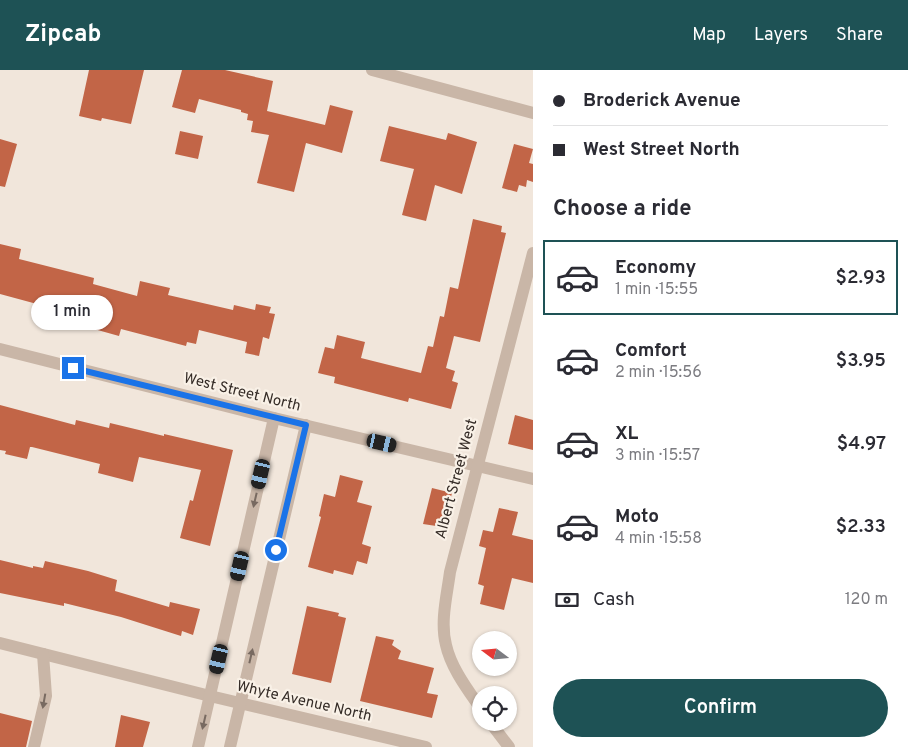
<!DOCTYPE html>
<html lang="en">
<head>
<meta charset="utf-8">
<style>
	:root { --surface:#fff; --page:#f2f2f3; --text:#2b2b33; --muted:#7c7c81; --line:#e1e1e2; --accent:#1e5255 }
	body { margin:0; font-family:Overpass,sans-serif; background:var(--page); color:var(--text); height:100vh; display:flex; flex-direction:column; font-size:19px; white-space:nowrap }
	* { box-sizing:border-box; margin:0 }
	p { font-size:16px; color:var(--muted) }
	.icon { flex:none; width:28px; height:28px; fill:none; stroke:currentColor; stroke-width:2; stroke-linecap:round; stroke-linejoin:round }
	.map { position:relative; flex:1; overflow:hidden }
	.drawer { display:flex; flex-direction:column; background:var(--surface); width:375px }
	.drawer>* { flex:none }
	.top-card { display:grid; align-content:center; height:110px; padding:0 20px; background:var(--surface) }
	.needle { width:32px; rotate:286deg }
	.tools { position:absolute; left:472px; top:561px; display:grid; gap:10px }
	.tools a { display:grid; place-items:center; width:45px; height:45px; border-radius:50%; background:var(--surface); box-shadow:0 1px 4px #0004; font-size:25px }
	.end { position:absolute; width:22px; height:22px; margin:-11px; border:6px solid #1a73e8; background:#fff; box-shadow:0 0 0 2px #fff }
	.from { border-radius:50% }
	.bubble { position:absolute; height:35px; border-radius:18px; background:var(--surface); box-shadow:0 1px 4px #0004; font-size:16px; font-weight:600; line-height:35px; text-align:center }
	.car { position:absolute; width:15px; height:30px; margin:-15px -8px; border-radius:6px; box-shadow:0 0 4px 1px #0007; background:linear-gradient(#222 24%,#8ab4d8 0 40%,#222 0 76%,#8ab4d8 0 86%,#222 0) }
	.top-card b { display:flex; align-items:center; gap:18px; height:48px; font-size:19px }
	.top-card b+b { border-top:1px solid var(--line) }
	.top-card i { width:12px; height:12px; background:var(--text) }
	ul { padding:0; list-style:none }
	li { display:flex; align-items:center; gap:15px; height:75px; margin:0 10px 8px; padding:0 10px; border:2px solid transparent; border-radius:0px }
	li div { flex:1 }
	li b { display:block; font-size:19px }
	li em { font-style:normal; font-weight:600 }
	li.on { border-color:var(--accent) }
	li>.icon { width:45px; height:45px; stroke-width:1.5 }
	h2 { padding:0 20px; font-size:22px; line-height:60px }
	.pay { display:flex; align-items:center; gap:12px; height:55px; padding:0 20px; font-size:19px }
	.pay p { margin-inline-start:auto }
	.action { display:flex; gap:10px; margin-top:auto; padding:10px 20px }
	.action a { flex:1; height:58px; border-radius:30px; background:var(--accent); color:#fff; font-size:20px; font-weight:600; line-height:58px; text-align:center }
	header { display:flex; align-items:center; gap:30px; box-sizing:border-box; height:70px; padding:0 25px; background:var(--accent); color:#fff }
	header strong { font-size:24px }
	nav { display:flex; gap:28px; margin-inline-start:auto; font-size:18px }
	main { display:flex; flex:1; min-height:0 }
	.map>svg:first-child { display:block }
	.building { fill:#c26547 }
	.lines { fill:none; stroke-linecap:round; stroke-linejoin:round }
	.minor { stroke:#c9b6a7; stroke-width:12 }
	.oneway { fill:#786a61 }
	.route { stroke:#1a73e8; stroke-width:6 }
	.labels { text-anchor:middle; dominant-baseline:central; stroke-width:4.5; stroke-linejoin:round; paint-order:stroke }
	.street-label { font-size:15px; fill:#352c27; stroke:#f9f1e7 }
</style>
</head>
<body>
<header>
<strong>Zipcab</strong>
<nav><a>Map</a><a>Layers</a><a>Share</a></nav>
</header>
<main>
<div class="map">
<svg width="533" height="677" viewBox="0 0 533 677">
	<rect width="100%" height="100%" fill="#f1e6db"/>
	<g class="building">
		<polygon points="89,0 144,0 131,54 102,48 101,51 79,46"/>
		<polygon points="182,0 225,0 273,11 267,41 325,55 330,35 353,41 342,83 306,73 294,122 257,113 269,65 251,62 253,51 247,50 248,44 241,42 241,40 199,29 195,43 172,37"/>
		<polygon points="389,56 446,70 448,63 477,72 462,124 435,115 426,151 402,145 414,99 380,91"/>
		<polygon points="180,61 203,66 198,89 175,84"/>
		<polygon points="0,69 17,74 5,117 0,116"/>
		<polygon points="514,74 533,79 529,93 533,94 533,112 527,110 526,117 519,115 517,122 502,118"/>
		<polygon points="473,149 502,156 501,162 506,163 480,272 454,266 446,298 455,301 452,311 458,313 451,339 409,328 408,332 334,313 335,307 318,303 325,277 334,279 337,265 365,272 361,288 421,303 428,276 433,277 440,246 444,247 450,217 458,219"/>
		<polygon points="0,174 21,179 19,189 94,208 93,214 137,226 140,211 170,218 168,225 233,240 234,235 255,240 256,234 271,237 269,243 275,244 269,269 263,267 259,286 245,283 247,272 199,260 196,274 187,272 186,276 121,259 119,266 94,259 96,250 0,224"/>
		<polygon points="0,335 75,355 76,350 109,358 110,353 164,366 164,364 233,380 210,476 180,468 190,430 193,431 201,400 139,387 133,412 98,403 100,394 32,377 30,377 27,389 5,384 6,381 0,380"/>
		<polygon points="515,345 533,350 533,380 508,374"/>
		<polygon points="340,405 363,411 357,432 372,436 362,474 371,477 367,494 357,491 353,505 334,500 333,504 308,497 321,447 319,446 324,424 335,427"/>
		<polygon points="432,418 452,423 443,457 423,454"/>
		<polygon points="499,438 518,442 512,465 533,470 533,513 512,508 504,540 480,534 484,516 478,514 486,478 479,476 483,460 493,462"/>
		<polygon points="0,490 33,498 33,496 43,498 45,491 88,501 117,510 115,521 169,537 170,532 200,539 193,565 182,561 181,566 121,547 64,533 64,536 0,523"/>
		<polygon points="307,536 339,543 338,546 346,548 331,613 292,604"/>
		<polygon points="376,566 394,570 392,575 401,581 398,589 434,598 427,623 438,625 432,648 360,631"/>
		<polygon points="0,643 32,651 26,677 0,677"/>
		<polygon points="121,645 150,652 143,677 115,677"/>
	</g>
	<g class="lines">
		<g class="minor">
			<polyline points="372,0 533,43"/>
			<polyline points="0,279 274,348 533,409"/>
			<polyline points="0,573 210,626 426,677"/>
			<path d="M 481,639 C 468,620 451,598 446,575 C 440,552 447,525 450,502 L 533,183"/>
			<polyline points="490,652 509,677"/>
			<polyline points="34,677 46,626 43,584"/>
			<polyline points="198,677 274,348"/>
			<polyline points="230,677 306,355"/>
		</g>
	</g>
	<defs><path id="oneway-solid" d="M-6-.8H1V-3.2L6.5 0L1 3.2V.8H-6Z" transform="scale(1.25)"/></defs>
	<g class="oneway">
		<use href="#oneway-solid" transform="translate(255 430) rotate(103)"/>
		<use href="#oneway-solid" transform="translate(251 586) rotate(-77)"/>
		<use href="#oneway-solid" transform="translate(44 631) rotate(100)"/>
		<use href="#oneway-solid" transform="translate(204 652) rotate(103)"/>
	</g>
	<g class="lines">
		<polyline class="route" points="73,298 306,355 276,480"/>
	</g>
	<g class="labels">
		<g class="street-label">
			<text transform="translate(242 323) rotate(14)">West Street North</text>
			<text transform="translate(457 409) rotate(-75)">Albert Street West</text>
			<text transform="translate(304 632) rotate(13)">Whyte Avenue North</text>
		</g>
	</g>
</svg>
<div class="tools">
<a><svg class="needle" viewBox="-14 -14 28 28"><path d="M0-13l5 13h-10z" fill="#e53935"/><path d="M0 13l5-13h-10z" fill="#7c7c81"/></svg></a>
<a><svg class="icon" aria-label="locate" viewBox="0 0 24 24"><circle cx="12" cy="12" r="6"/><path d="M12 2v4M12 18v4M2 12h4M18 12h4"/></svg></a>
</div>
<i class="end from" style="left:276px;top:480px"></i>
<i class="end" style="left:73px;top:298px"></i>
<div class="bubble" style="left:31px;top:225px;width:82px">1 min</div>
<i class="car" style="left:382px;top:373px;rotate:103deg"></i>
<i class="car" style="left:261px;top:404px;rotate:193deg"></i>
<i class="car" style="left:240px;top:496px;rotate:193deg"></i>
<i class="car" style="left:219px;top:589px;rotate:193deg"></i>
</div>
<section class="drawer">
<div class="top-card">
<b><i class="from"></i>Broderick Avenue</b>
<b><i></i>West Street North</b>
</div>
<h2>Choose a ride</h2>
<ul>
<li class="on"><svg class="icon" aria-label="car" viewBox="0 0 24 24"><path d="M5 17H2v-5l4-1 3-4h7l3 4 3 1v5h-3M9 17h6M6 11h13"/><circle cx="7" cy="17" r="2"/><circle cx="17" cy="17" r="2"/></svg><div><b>Economy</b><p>1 min · 15:55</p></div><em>$2.93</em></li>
<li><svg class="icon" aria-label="car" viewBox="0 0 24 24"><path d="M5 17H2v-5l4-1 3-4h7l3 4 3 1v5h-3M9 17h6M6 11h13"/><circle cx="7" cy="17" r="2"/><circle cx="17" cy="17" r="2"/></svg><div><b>Comfort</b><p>2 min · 15:56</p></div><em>$3.95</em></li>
<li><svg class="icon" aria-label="car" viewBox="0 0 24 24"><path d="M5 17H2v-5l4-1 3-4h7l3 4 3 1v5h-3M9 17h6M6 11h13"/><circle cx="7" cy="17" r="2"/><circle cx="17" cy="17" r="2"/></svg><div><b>XL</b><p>3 min · 15:57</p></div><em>$4.97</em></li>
<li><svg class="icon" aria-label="car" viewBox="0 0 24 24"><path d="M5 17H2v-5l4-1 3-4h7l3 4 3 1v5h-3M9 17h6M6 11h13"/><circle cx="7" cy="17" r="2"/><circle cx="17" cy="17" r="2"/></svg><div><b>Moto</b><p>4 min · 15:58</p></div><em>$2.33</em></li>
</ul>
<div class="pay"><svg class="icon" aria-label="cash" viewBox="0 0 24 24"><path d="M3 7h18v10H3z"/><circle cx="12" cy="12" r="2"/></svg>Cash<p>120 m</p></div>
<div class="action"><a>Confirm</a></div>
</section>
</main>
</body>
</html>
